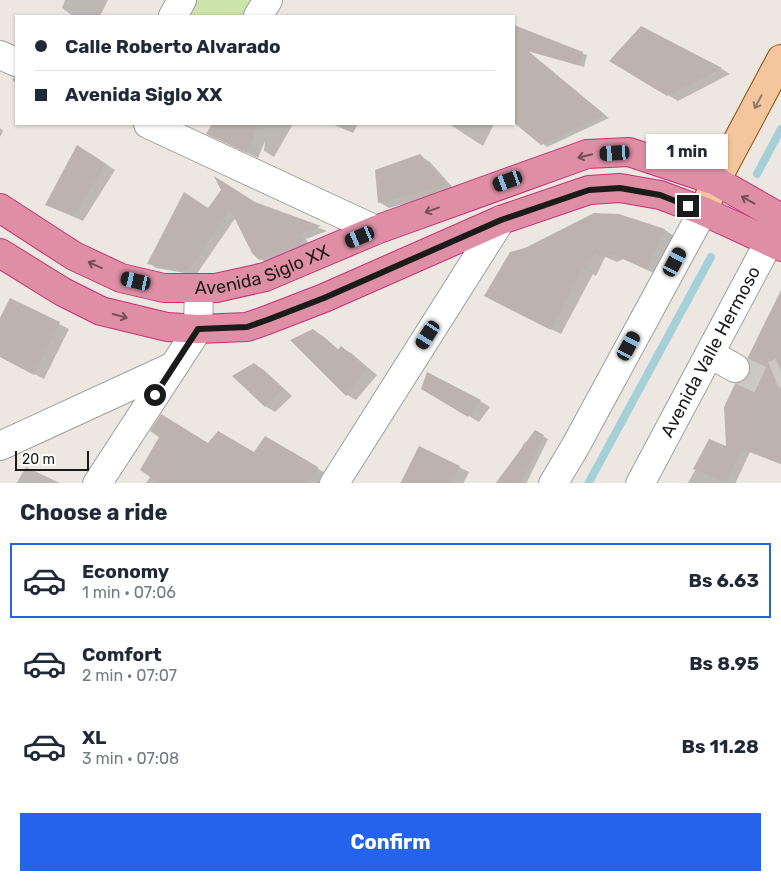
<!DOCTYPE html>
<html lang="en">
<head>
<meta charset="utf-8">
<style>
	:root { --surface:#fff; --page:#f2f2f3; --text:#1f2937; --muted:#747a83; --line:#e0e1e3; --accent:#2563eb }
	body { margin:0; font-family:Rubik,sans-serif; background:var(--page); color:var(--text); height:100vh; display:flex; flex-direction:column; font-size:19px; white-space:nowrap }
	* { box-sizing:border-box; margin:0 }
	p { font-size:16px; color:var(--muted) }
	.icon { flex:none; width:28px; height:28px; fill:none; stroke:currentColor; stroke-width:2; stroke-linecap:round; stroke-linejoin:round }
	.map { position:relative; height:483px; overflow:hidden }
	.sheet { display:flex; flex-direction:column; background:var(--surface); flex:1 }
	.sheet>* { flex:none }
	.top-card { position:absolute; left:15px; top:15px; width:500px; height:110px; border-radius:0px; box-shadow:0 1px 4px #0004; display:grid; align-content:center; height:110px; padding:0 20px; background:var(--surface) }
	.scale { position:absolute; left:15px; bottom:12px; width:74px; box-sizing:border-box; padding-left:5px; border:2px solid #1b1b1b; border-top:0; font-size:14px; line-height:18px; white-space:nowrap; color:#1b1b1b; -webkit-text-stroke:4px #fff; paint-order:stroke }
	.end { position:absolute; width:22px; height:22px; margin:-11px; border:6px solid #1b1b1b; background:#fff; box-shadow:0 0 0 2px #fff }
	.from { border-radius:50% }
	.bubble { position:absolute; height:35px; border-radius:0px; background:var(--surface); box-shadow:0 1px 4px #0004; font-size:16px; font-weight:700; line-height:35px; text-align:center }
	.car { position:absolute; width:15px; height:30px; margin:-15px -8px; border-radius:6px; box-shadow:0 0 4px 1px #0007; background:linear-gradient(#222 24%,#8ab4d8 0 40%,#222 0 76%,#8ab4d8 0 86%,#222 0) }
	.top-card b { display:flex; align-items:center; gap:18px; height:48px; font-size:19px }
	.top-card b+b { border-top:1px solid var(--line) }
	.top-card i { width:12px; height:12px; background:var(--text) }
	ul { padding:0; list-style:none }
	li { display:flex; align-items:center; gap:15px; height:75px; margin:0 10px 8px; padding:0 10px; border:2px solid transparent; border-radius:0px }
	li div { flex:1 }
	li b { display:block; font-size:19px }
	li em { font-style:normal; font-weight:700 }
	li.selected { border-color:var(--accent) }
	li>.icon { width:45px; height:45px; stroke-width:1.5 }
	h2 { padding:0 20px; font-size:22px; line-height:60px }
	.button { display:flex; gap:10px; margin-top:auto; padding:10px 20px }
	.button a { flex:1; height:58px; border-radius:0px; background:var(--accent); color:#fff; font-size:20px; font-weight:700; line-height:58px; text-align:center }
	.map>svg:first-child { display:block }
	.grass { fill:#cce3aa }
	.shadow { fill:#0003 }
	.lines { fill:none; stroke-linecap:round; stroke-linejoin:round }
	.stream { stroke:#a5d0d7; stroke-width:8 }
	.building { fill:#bcb3ae }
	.minor-tunnel { stroke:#cdc8c3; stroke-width:28; stroke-dasharray:28 14; stroke-linecap:butt }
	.minor-casing { stroke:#9f9f9f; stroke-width:30 }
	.major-casing { stroke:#87510b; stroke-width:30 }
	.highway-casing { stroke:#c73174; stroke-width:30 }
	.minor { stroke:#fff; stroke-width:28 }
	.major { stroke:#f4c69e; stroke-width:28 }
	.highway { stroke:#de8ea5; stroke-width:28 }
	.oneway { stroke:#927963 }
	.oneway2 { stroke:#734f59 }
	.route { stroke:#1b1b1b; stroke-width:6 }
	.labels { text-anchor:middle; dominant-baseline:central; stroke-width:5; stroke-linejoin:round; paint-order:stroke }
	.street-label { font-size:18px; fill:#1b1b1b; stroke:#fff }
</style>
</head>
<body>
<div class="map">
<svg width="781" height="484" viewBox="0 0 781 484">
	<rect width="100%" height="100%" fill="#ece7e1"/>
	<polygon class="grass" points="196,0 254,0 244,16 186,16"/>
	<g class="shadow">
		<polygon points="65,0 108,0 100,16 73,16 62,8"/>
		<polygon points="514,26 587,55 584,67 527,51 609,118 547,147 514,121"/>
		<polygon points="641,27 722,69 730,74 678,101 611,61"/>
		<polygon points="13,78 16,78 16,83 12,80"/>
		<polygon points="214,124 240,125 240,124 293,124 274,157 264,151 265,141 258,158 207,133"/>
		<polygon points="332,124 358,124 353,133"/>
		<polygon points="449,124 494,124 483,146"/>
		<polygon points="0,128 3,131 0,137"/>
		<polygon points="88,152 115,170 83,221 47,205"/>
		<polygon points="420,156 430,162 455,190 389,208 379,202"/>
		<polygon points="256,204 327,231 306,239 310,248 268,263 260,259 236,217 196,275 156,268 149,263 209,209"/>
		<polygon points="619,215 665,230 674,236 656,274 623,259 617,262 605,257 596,276 593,274 561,334 496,302"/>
		<polygon points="781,316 781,464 750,452 735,484 687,484 696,469 728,448 744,382 750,376"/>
		<polygon points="0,321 59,324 69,329 44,379 0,356"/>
		<polygon points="313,330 323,336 339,350 341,348 351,353 377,375 356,400 347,395"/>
		<polygon points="254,364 264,370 292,396 275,412 265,406"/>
		<polygon points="428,374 480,401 490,407 479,422 423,389"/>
		<polygon points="535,432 548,439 526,484 500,484 525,442 527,443"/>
		<polygon points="265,437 327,474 322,484 145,484 151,476 209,444 255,454"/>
		<polygon points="26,467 62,484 16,484"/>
		<polygon points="459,467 469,472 463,484 411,484"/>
	</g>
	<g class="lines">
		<g class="stream">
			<polyline points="757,174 781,129"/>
			<polyline points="588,484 711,257"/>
		</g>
	</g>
	<g class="building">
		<polygon points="514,25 583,52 579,65 527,50 605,115 541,145 514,123"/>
		<polygon points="641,26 722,68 667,96 609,61"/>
		<polygon points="212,124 259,124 247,153 206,134"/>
		<polygon points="77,145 106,164 73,216 45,205"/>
		<polygon points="420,154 447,185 378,203 375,170"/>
		<polygon points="214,176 255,202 321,226 299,234 303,243 259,260 252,253 230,209 188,271 147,264 184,192 208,208 221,190"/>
		<polygon points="594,213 619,214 665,229 646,269 613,254 606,257 595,253 586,271 582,269 551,330 484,296 510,252 525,248"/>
		<polygon points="781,290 781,464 742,449 726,482 693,469 709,439 726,446 724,407 735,384 743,381 749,375 751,367 747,359"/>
		<polygon points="10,298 60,322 34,375 0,357 0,318"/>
		<polygon points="313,329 338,350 341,346 367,368 346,396 290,340"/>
		<polygon points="254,363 283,389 265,407 232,376"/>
		<polygon points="427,372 481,400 468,417 421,389"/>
		<polygon points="161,414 208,443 218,431 254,452 265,436 318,467 309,484 160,484 140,470 159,437 150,431"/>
		<polygon points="535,430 544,435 520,484 495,484"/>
		<polygon points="419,446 460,466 450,484 400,484"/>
	</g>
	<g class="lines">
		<polyline class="minor-tunnel" points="735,368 761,380 781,372"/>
		<defs>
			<g id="minor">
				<polyline points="173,16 182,0"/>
				<polyline points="258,16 268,0"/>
				<polyline points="0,55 16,62"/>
				<polyline points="148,124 376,230"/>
				<polyline points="710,354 735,368"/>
				<polyline points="0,446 174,366"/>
				<polyline points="97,484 198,329 199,288"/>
				<polyline points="334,484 501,220"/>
				<polyline points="553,484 575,447 703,211"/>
				<path id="s1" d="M 640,484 L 769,242"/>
			</g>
			<polyline id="major" points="703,211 716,181 781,59"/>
			<g id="highway">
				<path id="s2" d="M 0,208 L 74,256 L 121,278 L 164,288 L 216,288 L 265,277 L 376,230 L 587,154 L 629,152 L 716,181 L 781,218"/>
				<polyline points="0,253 63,292 101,311 167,327 198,329 247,327 267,320 324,298 501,220 589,190 620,188 660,195 703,211 781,247"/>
			</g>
		</defs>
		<use href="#minor" class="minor-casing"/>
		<use href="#major" class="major-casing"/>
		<use href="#highway" class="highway-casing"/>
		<use href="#minor" class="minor"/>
		<use href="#major" class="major"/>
		<use href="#highway" class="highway"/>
	</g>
	<defs><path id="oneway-shaft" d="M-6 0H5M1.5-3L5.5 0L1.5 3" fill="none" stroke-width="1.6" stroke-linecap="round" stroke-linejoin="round" transform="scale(1.25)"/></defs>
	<use class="oneway" href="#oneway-shaft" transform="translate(758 102) rotate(118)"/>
	<g class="oneway2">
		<use href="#oneway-shaft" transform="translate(585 156) rotate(167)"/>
		<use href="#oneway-shaft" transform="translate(748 200) rotate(-151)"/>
		<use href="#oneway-shaft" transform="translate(432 210) rotate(160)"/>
		<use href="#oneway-shaft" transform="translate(95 265) rotate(-155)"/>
		<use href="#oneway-shaft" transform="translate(120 316) rotate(15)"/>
	</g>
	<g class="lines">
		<polyline class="route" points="155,395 198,329 247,327 267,320 324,298 501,220 589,190 620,188 660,195 688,206"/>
	</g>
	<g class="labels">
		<g class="street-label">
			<text stroke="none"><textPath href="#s2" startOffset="285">Avenida Siglo XX</textPath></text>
			<text stroke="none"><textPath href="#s1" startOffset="150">Avenida Valle Hermoso</textPath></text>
		</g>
	</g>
</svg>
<div class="scale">20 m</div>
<i class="end from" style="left:155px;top:395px"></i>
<i class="end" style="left:688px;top:206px"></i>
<div class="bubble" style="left:646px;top:134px;width:82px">1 min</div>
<i class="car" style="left:615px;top:153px;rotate:267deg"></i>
<i class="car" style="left:508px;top:181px;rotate:250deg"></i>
<i class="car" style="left:360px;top:237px;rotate:247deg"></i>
<i class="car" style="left:675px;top:262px;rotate:28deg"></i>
<i class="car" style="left:136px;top:281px;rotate:283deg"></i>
<i class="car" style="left:428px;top:335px;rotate:212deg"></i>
<i class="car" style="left:629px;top:346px;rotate:28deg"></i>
<div class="top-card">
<b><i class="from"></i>Calle Roberto Alvarado</b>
<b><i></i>Avenida Siglo XX</b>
</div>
</div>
<section class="sheet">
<h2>Choose a ride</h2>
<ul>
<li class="selected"><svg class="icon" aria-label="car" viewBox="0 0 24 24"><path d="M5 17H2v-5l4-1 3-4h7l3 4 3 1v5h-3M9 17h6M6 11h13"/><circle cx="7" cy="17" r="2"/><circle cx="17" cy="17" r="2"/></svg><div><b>Economy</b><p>1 min · 07:06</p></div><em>Bs 6.63</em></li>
<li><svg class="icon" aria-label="car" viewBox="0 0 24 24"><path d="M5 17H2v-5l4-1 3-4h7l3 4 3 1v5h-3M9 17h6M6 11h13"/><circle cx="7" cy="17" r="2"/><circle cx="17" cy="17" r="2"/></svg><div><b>Comfort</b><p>2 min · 07:07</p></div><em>Bs 8.95</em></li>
<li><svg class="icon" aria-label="car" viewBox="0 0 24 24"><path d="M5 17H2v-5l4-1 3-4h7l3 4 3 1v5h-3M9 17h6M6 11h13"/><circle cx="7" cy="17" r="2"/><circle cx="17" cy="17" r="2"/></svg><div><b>XL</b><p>3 min · 07:08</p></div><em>Bs 11.28</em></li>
</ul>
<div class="button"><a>Confirm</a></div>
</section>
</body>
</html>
